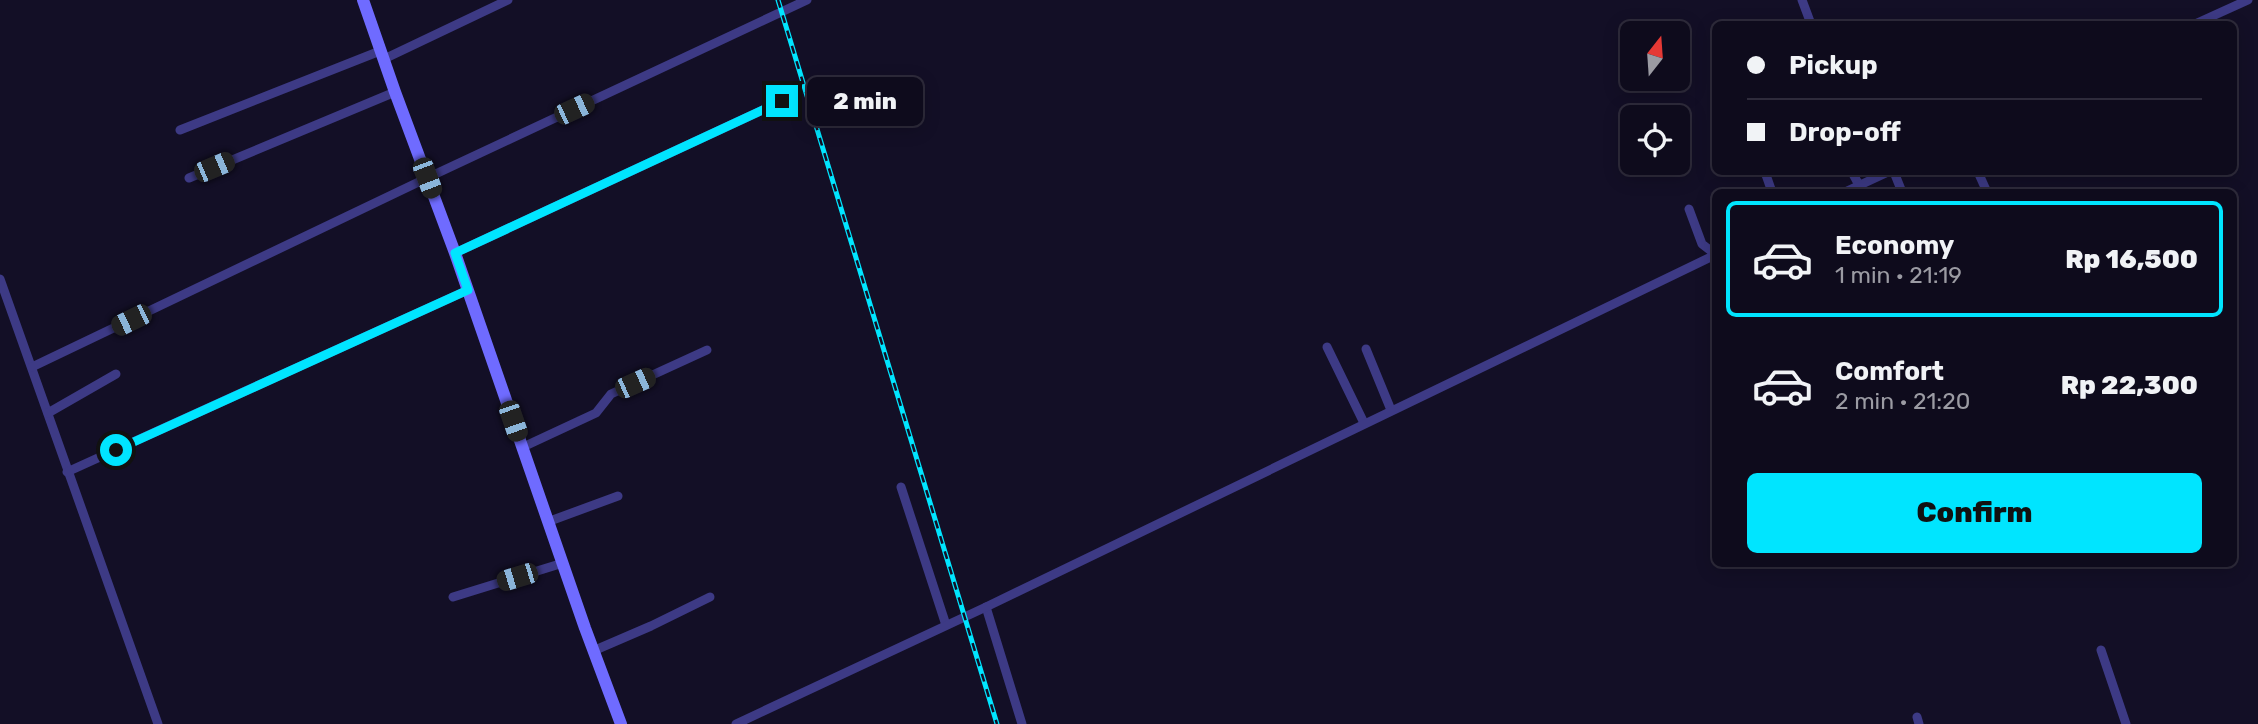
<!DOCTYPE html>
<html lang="en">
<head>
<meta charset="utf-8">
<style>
	:root { --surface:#0e0b1c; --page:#171425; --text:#f1f3f6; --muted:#9b9ba3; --line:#2e2b3b; --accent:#00e5ff }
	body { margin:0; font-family:Rubik,sans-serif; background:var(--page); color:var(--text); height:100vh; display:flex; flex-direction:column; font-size:26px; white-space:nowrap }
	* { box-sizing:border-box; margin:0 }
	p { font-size:23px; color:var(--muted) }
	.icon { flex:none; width:38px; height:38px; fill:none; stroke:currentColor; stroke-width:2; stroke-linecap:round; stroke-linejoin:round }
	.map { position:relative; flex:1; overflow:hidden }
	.panel { position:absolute; left:1712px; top:189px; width:525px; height:378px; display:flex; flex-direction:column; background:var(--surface); border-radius:10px; box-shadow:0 4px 18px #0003,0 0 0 2px var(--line) }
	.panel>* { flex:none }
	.banner { position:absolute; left:1712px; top:21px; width:525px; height:154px; border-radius:10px; box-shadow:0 4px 18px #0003,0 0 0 2px var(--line); display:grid; align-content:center; height:154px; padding:0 35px; background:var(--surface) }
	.needle { width:46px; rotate:17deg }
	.controls { position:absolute; left:1620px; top:21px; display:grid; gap:14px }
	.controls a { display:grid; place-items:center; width:70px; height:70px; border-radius:10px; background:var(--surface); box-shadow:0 4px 18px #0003,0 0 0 2px var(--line); font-size:35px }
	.end { position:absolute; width:32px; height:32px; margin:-16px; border:9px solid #00e5ff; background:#111; box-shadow:0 0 0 4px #111 }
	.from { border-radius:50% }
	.bubble { position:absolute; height:49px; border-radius:10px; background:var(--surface); box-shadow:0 4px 18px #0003,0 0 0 2px var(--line); font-size:23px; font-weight:800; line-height:49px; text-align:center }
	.car { position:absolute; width:21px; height:42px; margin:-21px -10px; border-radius:9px; box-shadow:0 0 5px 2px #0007; background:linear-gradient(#222 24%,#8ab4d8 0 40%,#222 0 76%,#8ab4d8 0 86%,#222 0) }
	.banner b { display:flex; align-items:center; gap:24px; height:66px; font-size:26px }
	.banner b+b { border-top:2px solid var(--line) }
	.banner i { width:18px; height:18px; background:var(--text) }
	ul { padding:12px 0 0; list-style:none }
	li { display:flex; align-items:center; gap:21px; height:116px; margin:0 14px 10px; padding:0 21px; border:4px solid transparent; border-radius:10px }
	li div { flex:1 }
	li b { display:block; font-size:26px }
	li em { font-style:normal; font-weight:800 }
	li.active { border-color:var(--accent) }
	li>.icon { width:63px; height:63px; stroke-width:1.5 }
	.button { display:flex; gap:14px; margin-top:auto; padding:14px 35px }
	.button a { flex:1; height:80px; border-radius:10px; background:var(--accent); color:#111; font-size:28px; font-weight:800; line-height:80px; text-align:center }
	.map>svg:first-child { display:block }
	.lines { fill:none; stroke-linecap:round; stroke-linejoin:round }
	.street { stroke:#3d3a85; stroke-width:9 }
	.secondary { stroke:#6f6bff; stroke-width:12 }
	.rail-casing { stroke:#00e5ff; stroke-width:5 }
	.rail { stroke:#130f26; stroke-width:2.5; stroke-dasharray:8; stroke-linecap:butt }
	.route { stroke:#00e5ff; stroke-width:9 }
</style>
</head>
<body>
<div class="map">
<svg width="2258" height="724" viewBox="0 0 2258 724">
	<rect width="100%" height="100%" fill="#130f26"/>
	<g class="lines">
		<g class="street">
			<polyline points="1802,0 1811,24"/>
			<polyline points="2195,24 2248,0"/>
			<polyline points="384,59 508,0"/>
			<polyline points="180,130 380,51"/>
			<polyline points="1765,172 1772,192"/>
			<polyline points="1852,172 1859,185"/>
			<polyline points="1894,172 1902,192"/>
			<polyline points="1978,172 1987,192"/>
			<polyline points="189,178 395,92"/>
			<polyline points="1845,192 1888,172"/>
			<polyline points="1689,209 1702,244 1715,254"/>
			<polyline points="455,253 782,101"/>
			<polyline points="0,279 158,724"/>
			<polyline points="1327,347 1364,423"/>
			<polyline points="1366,349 1391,410"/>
			<polyline points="32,367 427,178 807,0"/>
			<polyline points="48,413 116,374"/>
			<polyline points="523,447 596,413 611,394 707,350"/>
			<polyline points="67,472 468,290"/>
			<polyline points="901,487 946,625"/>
			<polyline points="550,521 618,496"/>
			<polyline points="453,597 563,563"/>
			<polyline points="986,607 1022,724"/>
			<polyline points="2101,650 2126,724"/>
			<polyline points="593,651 651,626 710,597"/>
			<polyline points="1917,717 1919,724"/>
			<polyline points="736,724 986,607 1715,255"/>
		</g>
		<polyline class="secondary" points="363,0 395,92 455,253 585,628 621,724"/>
		<defs>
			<polyline id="rail" points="778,0 997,724"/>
		</defs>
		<use href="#rail" class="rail-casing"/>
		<use href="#rail" class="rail"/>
	</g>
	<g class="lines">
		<polyline class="route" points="116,450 468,290 455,253 782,101"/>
	</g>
</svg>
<div class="controls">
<a><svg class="needle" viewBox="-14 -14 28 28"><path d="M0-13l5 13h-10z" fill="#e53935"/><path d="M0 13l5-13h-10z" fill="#9b9ba3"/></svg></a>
<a><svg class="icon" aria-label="locate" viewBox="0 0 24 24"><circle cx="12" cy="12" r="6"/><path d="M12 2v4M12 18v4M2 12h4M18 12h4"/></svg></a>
</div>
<i class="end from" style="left:116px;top:450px"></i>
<i class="end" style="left:782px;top:101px"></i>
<div class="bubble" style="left:807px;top:77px;width:116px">2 min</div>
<i class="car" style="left:574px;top:109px;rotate:65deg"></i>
<i class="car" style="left:214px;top:167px;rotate:67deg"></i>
<i class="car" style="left:427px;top:178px;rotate:159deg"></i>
<i class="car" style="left:131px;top:320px;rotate:244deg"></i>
<i class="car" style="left:635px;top:383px;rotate:66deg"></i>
<i class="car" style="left:513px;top:421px;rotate:161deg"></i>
<i class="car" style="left:517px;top:577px;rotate:253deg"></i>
<div class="banner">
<b><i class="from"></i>Pickup</b>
<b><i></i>Drop-off</b>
</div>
<section class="panel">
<ul>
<li class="active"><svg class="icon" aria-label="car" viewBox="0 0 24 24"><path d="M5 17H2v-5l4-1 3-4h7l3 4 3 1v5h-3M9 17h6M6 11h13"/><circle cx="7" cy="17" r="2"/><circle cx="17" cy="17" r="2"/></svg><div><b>Economy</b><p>1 min · 21:19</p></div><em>Rp 16,500</em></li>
<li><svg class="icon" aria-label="car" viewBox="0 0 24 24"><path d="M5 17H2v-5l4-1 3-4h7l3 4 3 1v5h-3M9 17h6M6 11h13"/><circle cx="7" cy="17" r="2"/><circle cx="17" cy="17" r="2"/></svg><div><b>Comfort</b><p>2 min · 21:20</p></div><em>Rp 22,300</em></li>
</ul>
<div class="button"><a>Confirm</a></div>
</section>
</div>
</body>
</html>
